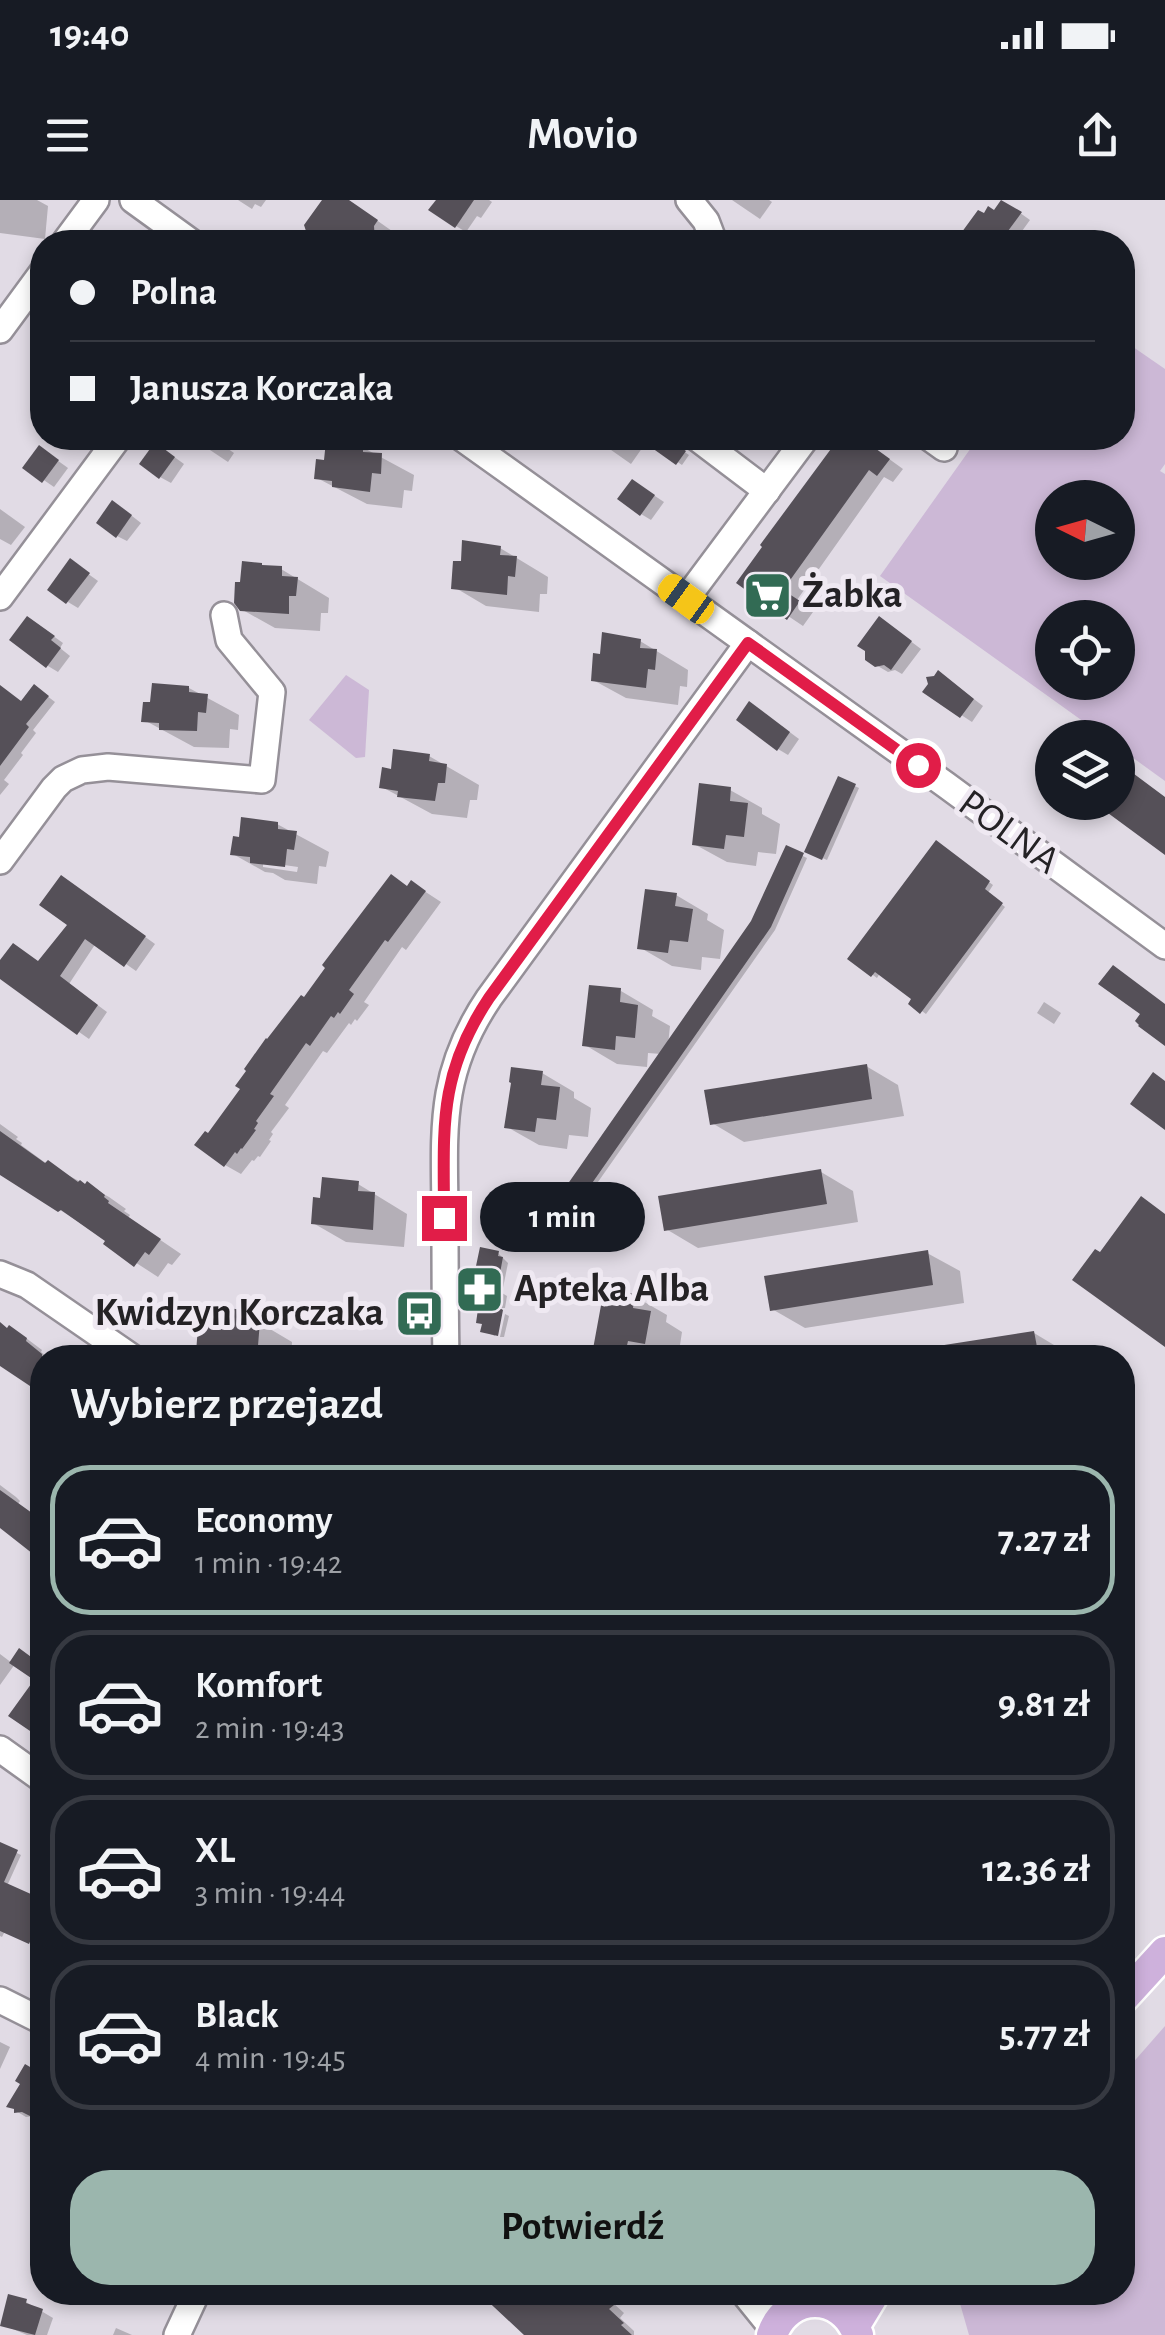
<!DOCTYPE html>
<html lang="pl">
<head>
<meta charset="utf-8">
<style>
	:root { --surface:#171b24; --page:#20242c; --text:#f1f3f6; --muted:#9ea1a6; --line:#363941; --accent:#9bb6ad }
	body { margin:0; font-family:"Alegreya Sans",sans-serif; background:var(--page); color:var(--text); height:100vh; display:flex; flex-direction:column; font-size:38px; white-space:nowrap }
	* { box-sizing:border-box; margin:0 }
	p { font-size:32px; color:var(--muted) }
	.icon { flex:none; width:55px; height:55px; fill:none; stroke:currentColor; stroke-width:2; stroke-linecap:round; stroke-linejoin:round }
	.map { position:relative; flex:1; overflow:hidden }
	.side { position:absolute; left:30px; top:1145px; width:1105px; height:960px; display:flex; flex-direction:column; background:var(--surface); border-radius:40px; box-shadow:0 5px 15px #0003 }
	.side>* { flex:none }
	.banner { position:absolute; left:30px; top:30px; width:1105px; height:220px; border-radius:40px; box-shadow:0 5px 15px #0003; display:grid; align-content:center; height:220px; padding:0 40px; background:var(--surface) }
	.needle { width:65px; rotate:275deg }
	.fabs { position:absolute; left:1035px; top:280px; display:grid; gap:20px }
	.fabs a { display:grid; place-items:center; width:100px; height:100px; border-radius:50%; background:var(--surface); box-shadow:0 5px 15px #0003; font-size:50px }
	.end { position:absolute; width:45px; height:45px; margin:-22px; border:12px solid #e11d48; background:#fff; box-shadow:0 0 0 5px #fff }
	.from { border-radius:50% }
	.bubble { position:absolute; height:70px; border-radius:35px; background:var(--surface); box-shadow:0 5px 15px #0003; font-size:32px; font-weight:700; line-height:70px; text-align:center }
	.car { position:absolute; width:30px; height:60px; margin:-30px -15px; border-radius:12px; box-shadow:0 0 8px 2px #0007; background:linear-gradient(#f5c518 24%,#345 0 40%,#f5c518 0 76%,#345 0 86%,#f5c518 0) }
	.banner b { display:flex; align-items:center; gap:35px; height:95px; font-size:38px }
	.banner b+b { border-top:2px solid var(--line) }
	.banner i { width:25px; height:25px; background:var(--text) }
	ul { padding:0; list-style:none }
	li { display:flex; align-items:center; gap:30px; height:150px; margin:0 20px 15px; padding:0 20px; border:5px solid var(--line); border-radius:40px }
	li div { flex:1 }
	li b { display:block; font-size:38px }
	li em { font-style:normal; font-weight:700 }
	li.on { border-color:var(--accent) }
	li>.icon { width:90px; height:90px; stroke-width:1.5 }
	h2 { padding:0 40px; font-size:45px; line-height:120px }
	.action { display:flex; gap:20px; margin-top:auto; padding:20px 40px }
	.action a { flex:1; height:115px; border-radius:40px; background:var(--accent); color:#111; font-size:40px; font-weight:700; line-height:115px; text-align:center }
	.status { display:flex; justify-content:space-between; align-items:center; height:70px; padding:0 50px; background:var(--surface); direction:ltr }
	.status svg { height:28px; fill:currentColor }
	header { display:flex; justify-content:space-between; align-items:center; height:130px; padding:0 40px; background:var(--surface); font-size:45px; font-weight:700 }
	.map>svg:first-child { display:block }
	.green { fill:#ccb8d6; fill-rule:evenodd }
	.shadow { fill:#0003; fill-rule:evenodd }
	.building { fill:#555058 }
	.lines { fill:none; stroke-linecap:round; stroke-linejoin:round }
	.minor-casing { stroke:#959098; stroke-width:30 }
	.major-casing { stroke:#fff; stroke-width:35 }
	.minor { stroke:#fff; stroke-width:25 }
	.major { stroke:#ceb1dc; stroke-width:30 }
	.route { stroke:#e11d48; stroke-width:12 }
	.labels { text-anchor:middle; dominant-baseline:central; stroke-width:10; stroke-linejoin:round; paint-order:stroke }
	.poi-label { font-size:40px; font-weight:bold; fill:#242225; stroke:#efe9f2; text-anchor:start }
	.street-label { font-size:40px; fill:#242225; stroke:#efe9f2 }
</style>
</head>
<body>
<div class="status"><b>19:40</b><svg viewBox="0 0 49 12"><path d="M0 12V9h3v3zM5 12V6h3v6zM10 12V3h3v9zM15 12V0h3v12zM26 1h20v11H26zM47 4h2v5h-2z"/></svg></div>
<header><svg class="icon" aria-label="menu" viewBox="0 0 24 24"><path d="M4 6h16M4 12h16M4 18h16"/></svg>Movio<svg class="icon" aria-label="share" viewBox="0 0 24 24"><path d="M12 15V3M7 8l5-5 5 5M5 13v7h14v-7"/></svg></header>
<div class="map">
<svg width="1165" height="2135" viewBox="0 0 1165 2135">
	<rect width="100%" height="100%" fill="#e1dbe5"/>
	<g class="green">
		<path d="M 1123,140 L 1165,169 L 1165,264 L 1160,271 L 1165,274 L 1165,581 L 1118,547 L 1118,538 L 1105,537 L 880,376 L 978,238 L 1122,238 ZM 1052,298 L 1118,298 L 1118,362 L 1052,362 ZM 1052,418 L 1118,418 L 1118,482 L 1052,482 Z"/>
		<polygon points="346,475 369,490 365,557 356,558 309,520"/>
		<polygon points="1165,1826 1165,2135 969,2135 957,2093 1122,2092 1123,1874"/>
	</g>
	<g class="shadow">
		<polygon points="0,0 37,0 48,6 45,39 0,33"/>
		<polygon points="238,0 266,0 261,7 255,4 252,9"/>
		<polygon points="325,0 348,0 392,31 389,36 390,42 326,42 308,30"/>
		<polygon points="439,0 489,0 492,2 481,18 477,16 466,32 456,26"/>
		<polygon points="732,0 769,0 772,2 760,19"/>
		<polygon points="1013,8 1030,20 1017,38 1023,42 959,42 979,13 995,13"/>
		<polygon points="768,31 778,37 786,42 758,42"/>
		<polygon points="205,238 212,238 234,253 228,262 201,244"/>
		<polygon points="594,238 664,238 689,255 682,265 647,241 631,264"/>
		<polygon points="850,238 858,238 867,243 903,269 893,282 884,277 797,400 813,412 803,426 739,383"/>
		<polygon points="362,247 414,275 412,291 404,290 402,308 367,304 317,278 326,262"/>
		<polygon points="166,251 184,264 171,283 160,277"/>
		<polygon points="50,255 68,268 54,287 26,268"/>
		<polygon points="643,288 664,302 651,320 641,314"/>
		<polygon points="0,309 25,327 11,345 0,339"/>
		<polygon points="123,309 141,323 127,341 117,336"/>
		<polygon points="500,348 548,377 547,394 540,394 539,412 486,406 454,387 463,364"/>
		<polygon points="80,368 98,381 78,408 68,402"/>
		<polygon points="281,369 329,398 328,413 321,413 320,431 275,428 241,409 243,385"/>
		<polygon points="38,425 63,443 60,448 70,456 58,472 48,466"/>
		<polygon points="889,425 921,449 902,474 895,470 888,472 876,465"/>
		<polygon points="640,441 688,470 687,487 680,486 678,505 626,498 593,480 603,456"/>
		<polygon points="949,480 983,506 972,522 926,492 930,485"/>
		<polygon points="0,486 22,503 42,492 55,502 33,530 36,533 21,553 23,555 4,580 9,584 0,595"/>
		<polygon points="189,488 239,515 238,530 230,529 229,548 194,547 144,520"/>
		<polygon points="760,510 799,539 788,555 778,549"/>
		<polygon points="429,556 479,585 477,600 470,600 467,618 432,614 382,587 393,571"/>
		<polygon points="840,579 859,588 827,660 807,651"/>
		<polygon points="730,590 762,608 762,614 780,624 776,654 758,652 756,666 727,662 694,644"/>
		<path d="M 277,624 L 329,652 L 326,667 L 319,666 L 317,684 L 285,680 L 273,673 L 265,672 L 233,654 ZM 263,662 L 298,667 L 297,672 L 263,667 Z"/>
		<polygon points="940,646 993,685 988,693 1005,707 926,814 911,803 914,799 880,773 877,778 851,759"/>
		<polygon points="788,649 807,658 775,730 579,1009 561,997 661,854 648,853 647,867 617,864 585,845 621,791 653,810 652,816 670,826 668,845 754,722"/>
		<polygon points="412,683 441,702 406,750 402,747 364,802 369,805 357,821 355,819 351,825 349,823 327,853 323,851 285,905 289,908 271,932 273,934 269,940 271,941 260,957 258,956 254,961 252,960 241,974 225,965 209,936 305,800"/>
		<polygon points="72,684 155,744 136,771 96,743 69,784 107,812 89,839 0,776 0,764 40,763 71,725"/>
		<polygon points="676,695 708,714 707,720 724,730 720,759 702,757 701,770 672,766 639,747"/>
		<polygon points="1044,802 1061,813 1054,824 1037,813"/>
		<polygon points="866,866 898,885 904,916 744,942 712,923"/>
		<polygon points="542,873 574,892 574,898 591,908 588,937 569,935 567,949 539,945 507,927"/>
		<polygon points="0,924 18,937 16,939 22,943 21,945 47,964 109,997 126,1009 124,1011 130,1015 128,1018 181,1054 172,1065 168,1063 158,1077 107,1044 108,1041 0,971"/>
		<polygon points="821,972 853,991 858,1022 698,1048 666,1029"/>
		<polygon points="358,984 407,1014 404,1047 346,1042 313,1023 323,1000"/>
		<polygon points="498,1053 508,1063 502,1093 507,1096 505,1108 501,1108 495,1136 483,1131 482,1067"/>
		<polygon points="927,1053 960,1071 964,1103 805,1128 772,1109"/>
		<polygon points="634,1096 667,1115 666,1122 682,1132 678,1158 613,1158 596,1148"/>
		<polygon points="243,1113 292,1142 291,1158 209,1158 198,1151"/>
		<polygon points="505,1114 509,1116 504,1137 500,1137"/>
		<polygon points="0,1127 26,1138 42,1150 41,1152 48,1158 42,1158 42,1192 0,1163"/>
		<polygon points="1034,1133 1064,1151 1065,1158 878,1158"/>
		<polygon points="0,1285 16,1297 20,1301 18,1304 34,1315 35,1313 42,1317 42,1358 0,1326"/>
		<polygon points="1122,1438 1134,1446 1125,1459 1122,1458"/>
		<polygon points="20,1452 42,1466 42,1536 34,1531 37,1479 15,1464 0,1485 0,1454 12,1463"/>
		<polygon points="0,1645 21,1655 7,1686 42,1702 42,1726 34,1744 5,1731 2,1737 0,1736"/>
		<polygon points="0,1842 10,1847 0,1869"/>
		<polygon points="42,1875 42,1915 40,1919 34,1916 26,1917 16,1911"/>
		<polygon points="482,2092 601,2092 624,2113 620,2118 634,2131 634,2135 528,2135"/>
		<polygon points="26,2102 53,2118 47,2135 27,2135 1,2124"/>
		<polygon points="116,2128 132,2135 113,2135"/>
	</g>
	<g class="building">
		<polygon points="322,0 349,0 378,20 374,26 375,42 322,42 306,31 304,25"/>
		<polygon points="436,0 474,0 455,28 428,10"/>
		<polygon points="1001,0 1022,12 1008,31 1025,42 968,42 959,36 978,10 984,13 988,6 994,10"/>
		<polygon points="638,238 667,238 686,251 676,265"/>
		<polygon points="839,238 861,238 890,259 877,276 869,270 783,390 800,401 787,420 736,383 762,347 760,345"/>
		<polygon points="326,241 363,244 363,252 382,253 381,274 372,273 370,292 332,287 332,281 314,279 316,259 324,260"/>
		<polygon points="155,242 175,257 159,279 139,264"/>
		<polygon points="39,245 59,260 42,283 22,268"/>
		<polygon points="632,279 655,295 640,316 617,299"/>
		<polygon points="112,300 132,315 116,338 96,323"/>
		<polygon points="462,340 501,346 500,355 517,356 515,377 508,376 507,395 451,389 453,361 461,361"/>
		<polygon points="70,358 90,373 66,404 47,390"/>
		<polygon points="242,361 262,363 262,365 282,366 282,376 298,377 296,396 289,396 289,414 240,411 234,403 235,382 240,382"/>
		<polygon points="27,416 55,436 51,440 61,448 46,468 9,440"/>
		<polygon points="879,416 912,441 891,470 884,465 875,467 865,460 865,451 857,446"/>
		<polygon points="602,432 641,439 640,448 657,449 655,470 648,469 646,488 591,481 593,453 600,454"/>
		<polygon points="938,470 974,499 960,518 922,492 928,484 926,477 934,476"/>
		<polygon points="152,483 189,486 189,492 208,494 206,513 198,512 197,531 159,530 159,523 141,522 143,502 150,502"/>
		<polygon points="34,484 49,496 26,524 29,527 0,566 0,485 21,501"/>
		<polygon points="749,501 790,532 777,551 736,520"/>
		<polygon points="393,549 430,554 429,561 447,564 445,583 438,583 435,601 397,597 398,591 379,588 382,567 391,569"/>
		<polygon points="1118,562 1165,597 1165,655 1093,602 1118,602"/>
		<polygon points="838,576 856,584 822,660 804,652"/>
		<polygon points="699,583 731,587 730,601 748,603 744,637 726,635 724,649 692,645"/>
		<polygon points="241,617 278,622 278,629 297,631 294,650 287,649 285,667 250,663 250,657 230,655 233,636 239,637"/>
		<polygon points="936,640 990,681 985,689 1003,703 920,814 908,804 911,799 875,772 871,777 847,759"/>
		<polygon points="786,645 804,653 771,727 574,1009 558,998 751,721"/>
		<polygon points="391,674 407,686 411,680 426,691 388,742 385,740 349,790 354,794 340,814 338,812 334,818 331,816 310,846 306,843 270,894 274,896 256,921 258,923 254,929 256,930 242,949 241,948 237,954 235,952 224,967 194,945 205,931 208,933 240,889 235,886 246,871 244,869 266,838 267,839 301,795 304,797 325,768 322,765"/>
		<polygon points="61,675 146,736 124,767 85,739 60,776 98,805 77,835 0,779 0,760 13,743 38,761 67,725 39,705"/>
		<polygon points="645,689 677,693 675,706 693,709 688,742 670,740 668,753 637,749"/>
		<polygon points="1113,765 1165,804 1165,846 1138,826 1139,825 1135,821 1140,814 1098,784"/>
		<polygon points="589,785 621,788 620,802 638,805 635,838 616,836 615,850 582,846"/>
		<polygon points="867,864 872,899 710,925 704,890"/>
		<polygon points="511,867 543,871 541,885 560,887 556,920 537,918 535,932 504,928 511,883 509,882"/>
		<polygon points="1153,872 1165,881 1165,930 1130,904"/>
		<polygon points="0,931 45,963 48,960 78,982 80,980 85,984 87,981 105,995 104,997 109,1001 108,1003 161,1039 149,1055 145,1052 134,1067 103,1044 105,1041 61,1010 58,1012 0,975"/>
		<polygon points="821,969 827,1004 664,1031 658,996"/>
		<polygon points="322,977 359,981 358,991 375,992 373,1030 311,1024 313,997 320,998"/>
		<polygon points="1141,996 1165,1014 1165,1147 1072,1080 1095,1049 1100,1052"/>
		<polygon points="480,1047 499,1051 498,1056 503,1057 497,1089 502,1090 498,1107 503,1110 498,1136 480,1132 482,1124 476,1123 480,1095 474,1094 479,1067 476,1066"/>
		<polygon points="928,1050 933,1085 770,1111 764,1076"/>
		<polygon points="604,1089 635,1094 633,1108 651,1111 645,1144 628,1141 625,1154 593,1149"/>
		<polygon points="206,1105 243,1110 243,1120 260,1121 257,1158 233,1158 233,1155 196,1153 198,1126 205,1126"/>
		<polygon points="0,1122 7,1128 9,1125 27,1138 26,1141 42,1154 42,1194 0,1166"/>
		<polygon points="1034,1131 1039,1158 926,1158 925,1148"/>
		<polygon points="0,1290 32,1313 42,1299 42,1361 0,1328"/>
		<polygon points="19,1448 42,1465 42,1520 33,1533 8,1516 34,1480 9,1463"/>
		<polygon points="0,1642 18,1650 4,1682 42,1699 42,1715 29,1744 0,1731"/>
		<polygon points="25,1864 42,1874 42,1907 34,1908 30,1916 22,1912 14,1913 14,1909 6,1907 20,1884 15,1881"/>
		<polygon points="478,2092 600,2092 614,2105 609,2109 624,2123 621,2125 632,2135 524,2135"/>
		<polygon points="8,2094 27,2099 26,2103 43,2109 35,2135 0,2126"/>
	</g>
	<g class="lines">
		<defs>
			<g id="minor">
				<polyline points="133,0 191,42"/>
				<polyline points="689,0 706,21 714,42"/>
				<polyline points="65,42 96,0"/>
				<polyline points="0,130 42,73"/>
				<polyline points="462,238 946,585 1165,746"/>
				<polyline points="697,238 767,291"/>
				<polyline points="930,238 944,248"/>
				<polyline points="0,397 118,238"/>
				<polyline points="686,399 806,238"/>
				<polyline points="0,661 54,588 63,579 82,570 108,567 262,580 272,492 229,440 224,415"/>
				<polyline points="0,1074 27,1085 133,1158"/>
				<path d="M 446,1158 C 445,1109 445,1060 445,1012 C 444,927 439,872 489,798 L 748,443"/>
				<polyline points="0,1549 42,1579"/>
				<polyline points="0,1800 42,1821"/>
				<polyline points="743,2092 773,2129"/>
				<polyline points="177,2135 197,2092"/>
			</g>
			<g id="major">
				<polyline points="1122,1799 1165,1752"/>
				<polyline points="855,2125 875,2092"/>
				<path d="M 772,2135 C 787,2091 843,2091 858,2135"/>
			</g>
		</defs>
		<use href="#minor" class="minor-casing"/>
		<use href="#major" class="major-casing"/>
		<use href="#minor" class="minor"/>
		<use href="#major" class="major"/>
	</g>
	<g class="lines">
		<path class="route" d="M 444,1018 C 444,930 437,876 489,798 L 748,443 L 918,565"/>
	</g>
	<defs>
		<symbol id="supermarket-square" viewBox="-11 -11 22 22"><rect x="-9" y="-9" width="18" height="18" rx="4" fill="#326b54" stroke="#efe9f2"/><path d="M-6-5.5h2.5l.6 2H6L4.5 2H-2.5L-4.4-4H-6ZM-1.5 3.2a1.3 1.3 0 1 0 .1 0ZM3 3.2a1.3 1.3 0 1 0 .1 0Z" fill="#fff"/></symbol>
		<symbol id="pharmacy-square" viewBox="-11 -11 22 22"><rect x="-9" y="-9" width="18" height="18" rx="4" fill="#326b54" stroke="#efe9f2"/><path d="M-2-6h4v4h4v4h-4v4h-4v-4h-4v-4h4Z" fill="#fff"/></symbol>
		<symbol id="bus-square" viewBox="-11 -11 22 22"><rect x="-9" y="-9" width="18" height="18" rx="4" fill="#326b54" stroke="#efe9f2"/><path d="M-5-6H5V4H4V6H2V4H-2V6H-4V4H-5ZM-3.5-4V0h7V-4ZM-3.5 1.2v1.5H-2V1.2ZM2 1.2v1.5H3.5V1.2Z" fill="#fff"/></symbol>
	</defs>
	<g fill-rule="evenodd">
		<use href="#supermarket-square" x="740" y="368" width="55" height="55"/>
		<use href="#pharmacy-square" x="452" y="1062" width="55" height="55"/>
		<use href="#bus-square" x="392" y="1086" width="55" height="55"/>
	</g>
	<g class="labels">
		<g class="poi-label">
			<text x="802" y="395">Żabka</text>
			<text x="514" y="1089">Apteka Alba</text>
			<text x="384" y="1113" text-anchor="end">Kwidzyn Korczaka</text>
		</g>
		<g class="street-label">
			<text transform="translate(1009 632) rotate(36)">POLNA</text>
		</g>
	</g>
</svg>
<div class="fabs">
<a><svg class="needle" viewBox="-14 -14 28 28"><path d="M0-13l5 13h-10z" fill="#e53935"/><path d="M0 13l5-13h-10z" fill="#9ea1a6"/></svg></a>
<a><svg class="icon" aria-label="locate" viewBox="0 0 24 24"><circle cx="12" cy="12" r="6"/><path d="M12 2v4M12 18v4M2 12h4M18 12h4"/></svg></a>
<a><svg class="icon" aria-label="layers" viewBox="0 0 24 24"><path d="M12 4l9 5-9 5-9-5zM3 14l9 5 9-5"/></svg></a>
</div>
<i class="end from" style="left:918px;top:565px"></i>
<i class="end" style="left:444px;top:1018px"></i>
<div class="bubble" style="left:480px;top:982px;width:165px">1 min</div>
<i class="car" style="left:686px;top:399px;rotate:306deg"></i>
<div class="banner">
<b><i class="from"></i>Polna</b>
<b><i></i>Janusza Korczaka</b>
</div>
<section class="side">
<h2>Wybierz przejazd</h2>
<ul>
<li class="on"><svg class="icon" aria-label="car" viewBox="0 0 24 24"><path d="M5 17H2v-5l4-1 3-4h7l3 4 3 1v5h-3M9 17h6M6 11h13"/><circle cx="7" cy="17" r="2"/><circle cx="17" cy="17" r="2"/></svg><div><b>Economy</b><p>1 min · 19:42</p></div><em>7.27 zł</em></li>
<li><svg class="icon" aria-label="car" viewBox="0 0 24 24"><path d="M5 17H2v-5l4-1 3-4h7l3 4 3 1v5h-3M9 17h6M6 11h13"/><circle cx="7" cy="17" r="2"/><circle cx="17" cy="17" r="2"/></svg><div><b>Komfort</b><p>2 min · 19:43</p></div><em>9.81 zł</em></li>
<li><svg class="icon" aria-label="car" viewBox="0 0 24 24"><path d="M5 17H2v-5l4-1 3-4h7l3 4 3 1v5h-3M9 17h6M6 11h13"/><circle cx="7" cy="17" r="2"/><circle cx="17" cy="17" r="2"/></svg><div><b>XL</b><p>3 min · 19:44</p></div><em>12.36 zł</em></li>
<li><svg class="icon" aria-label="car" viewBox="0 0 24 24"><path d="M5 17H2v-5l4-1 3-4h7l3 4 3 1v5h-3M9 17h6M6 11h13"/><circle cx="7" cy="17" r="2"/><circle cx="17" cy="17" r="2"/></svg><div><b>Black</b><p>4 min · 19:45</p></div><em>5.77 zł</em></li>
</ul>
<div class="action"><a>Potwierdź</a></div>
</section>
</div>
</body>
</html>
